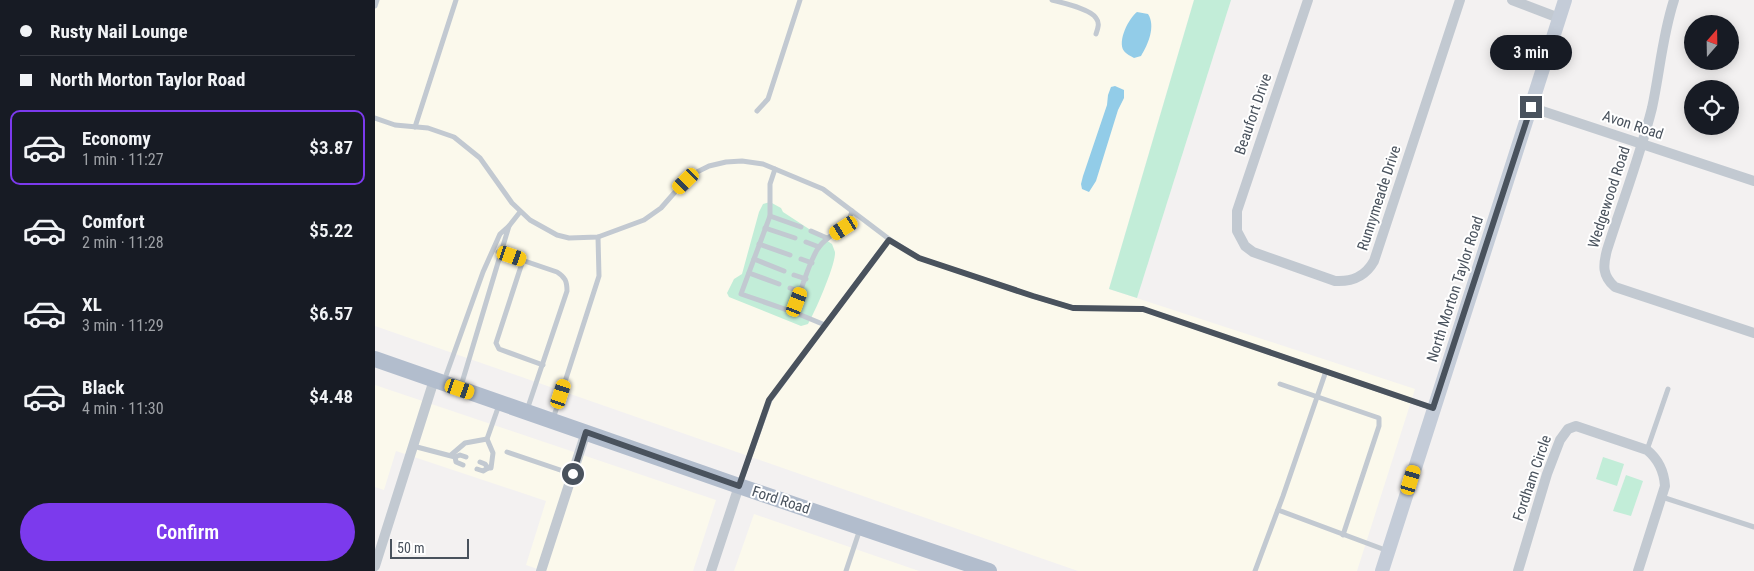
<!DOCTYPE html>
<html lang="en">
<head>
<meta charset="utf-8">
<style>
	:root { --surface:#171b24; --page:#242831; --text:#f1f3f6; --muted:#9ea1a6; --line:#363941; --accent:#7c3aed }
	body { margin:0; font-family:"Roboto Condensed",sans-serif; background:var(--page); color:var(--text); height:100vh; display:flex; flex-direction:column; font-size:19px; white-space:nowrap }
	* { box-sizing:border-box; margin:0 }
	p { font-size:16px; color:var(--muted) }
	.icon { flex:none; width:28px; height:28px; fill:none; stroke:currentColor; stroke-width:2; stroke-linecap:round; stroke-linejoin:round }
	.map { position:relative; flex:1; overflow:hidden }
	.details { display:flex; flex-direction:column; background:var(--surface); width:375px }
	.details>* { flex:none }
	.guide { display:grid; align-content:center; height:110px; padding:0 20px; background:var(--surface) }
	.needle { width:32px; rotate:20deg }
	.fabs { position:absolute; left:1309px; top:15px; display:grid; gap:10px }
	.fabs a { display:grid; place-items:center; width:55px; height:55px; border-radius:50%; background:var(--surface); box-shadow:0 2px 12px #0003; font-size:25px }
	.scale { position:absolute; left:15px; bottom:12px; width:79px; box-sizing:border-box; padding-left:5px; border:2px solid #49525d; border-top:0; font-size:14px; line-height:18px; white-space:nowrap; color:#49525d; -webkit-text-stroke:4px #fff; paint-order:stroke }
	.end { position:absolute; width:22px; height:22px; margin:-11px; border:6px solid #49525d; background:#fff; box-shadow:0 0 0 2px #fff }
	.from { border-radius:50% }
	.bubble { position:absolute; height:35px; border-radius:18px; background:var(--surface); box-shadow:0 2px 12px #0003; font-size:16px; font-weight:600; line-height:35px; text-align:center }
	.car { position:absolute; width:15px; height:30px; margin:-15px -8px; border-radius:6px; box-shadow:0 0 4px 1px #0007; background:linear-gradient(#f5c518 24%,#345 0 40%,#f5c518 0 76%,#345 0 86%,#f5c518 0) }
	.guide b { display:flex; align-items:center; gap:18px; height:48px; font-size:19px }
	.guide b+b { border-top:1px solid var(--line) }
	.guide i { width:12px; height:12px; background:var(--text) }
	ul { padding:0; list-style:none }
	li { display:flex; align-items:center; gap:15px; height:75px; margin:0 10px 8px; padding:0 10px; border:2px solid transparent; border-radius:10px }
	li div { flex:1 }
	li b { display:block; font-size:19px }
	li em { font-style:normal; font-weight:600 }
	li.on { border-color:var(--accent) }
	li>.icon { width:45px; height:45px; stroke-width:1.5 }
	.cta { display:flex; gap:10px; margin-top:auto; padding:10px 20px }
	.cta a { flex:1; height:58px; border-radius:30px; background:var(--accent); color:#fff; font-size:20px; font-weight:600; line-height:58px; text-align:center }
	main { display:flex; flex:1; min-height:0 }
	.map>svg:first-child { display:block }
	.commercial { fill:#fbf9ec }
	.green { fill:#c2edd8 }
	.water { fill:#92cce8 }
	.lines { fill:none; stroke-linecap:round; stroke-linejoin:round }
	.lane { stroke:#c2c9d1; stroke-width:5 }
	.street { stroke:#c2c9d1; stroke-width:10 }
	.secondary { stroke:#c4ccd8; stroke-width:14 }
	.primary { stroke:#b2bdcd; stroke-width:16 }
	.route { stroke:#49525d; stroke-width:6 }
	.labels { text-anchor:middle; dominant-baseline:central; stroke-width:4; stroke-linejoin:round; paint-order:stroke }
	.street-label { font-size:15px; fill:#49525d; stroke:#fff }
</style>
</head>
<body>
<main>
<section class="details">
<div class="guide">
<b><i class="from"></i>Rusty Nail Lounge</b>
<b><i></i>North Morton Taylor Road</b>
</div>
<ul>
<li class="on"><svg class="icon" aria-label="car" viewBox="0 0 24 24"><path d="M5 17H2v-5l4-1 3-4h7l3 4 3 1v5h-3M9 17h6M6 11h13"/><circle cx="7" cy="17" r="2"/><circle cx="17" cy="17" r="2"/></svg><div><b>Economy</b><p>1 min · 11:27</p></div><em>$3.87</em></li>
<li><svg class="icon" aria-label="car" viewBox="0 0 24 24"><path d="M5 17H2v-5l4-1 3-4h7l3 4 3 1v5h-3M9 17h6M6 11h13"/><circle cx="7" cy="17" r="2"/><circle cx="17" cy="17" r="2"/></svg><div><b>Comfort</b><p>2 min · 11:28</p></div><em>$5.22</em></li>
<li><svg class="icon" aria-label="car" viewBox="0 0 24 24"><path d="M5 17H2v-5l4-1 3-4h7l3 4 3 1v5h-3M9 17h6M6 11h13"/><circle cx="7" cy="17" r="2"/><circle cx="17" cy="17" r="2"/></svg><div><b>XL</b><p>3 min · 11:29</p></div><em>$6.57</em></li>
<li><svg class="icon" aria-label="car" viewBox="0 0 24 24"><path d="M5 17H2v-5l4-1 3-4h7l3 4 3 1v5h-3M9 17h6M6 11h13"/><circle cx="7" cy="17" r="2"/><circle cx="17" cy="17" r="2"/></svg><div><b>Black</b><p>4 min · 11:30</p></div><em>$4.48</em></li>
</ul>
<div class="cta"><a>Confirm</a></div>
</section>
<div class="map">
<svg width="1379" height="571" viewBox="0 0 1379 571">
	<rect width="100%" height="100%" fill="#f3f1f1"/>
	<g class="commercial">
		<polygon points="0,0 819,0 734,289 1040,389 982,571 703,571 0,326"/>
		<polygon points="0,385 341,500 318,571 168,571 151,565 171,501 21,451 9,490 0,487"/>
		<polygon points="379,514 544,571 359,571"/>
	</g>
	<g class="green">
		<polygon points="819,0 856,0 762,298 734,289"/>
		<path d="M 395,202 L 406,208 L 408,212 L 457,244 C 458,247 459,249 460,252 C 461,264 440,312 433,324 L 426,326 L 354,297 L 352,293 L 359,279 L 367,274 L 384,212 L 388,204 Z"/>
		<polygon points="1228,457 1249,464 1242,486 1221,479"/>
		<polygon points="1251,475 1268,481 1256,516 1238,511"/>
	</g>
	<g class="water">
		<path d="M 762,12 L 773,14 C 781,26 773,45 766,56 L 759,58 C 756,56 751,54 749,51 C 742,41 754,18 762,12 Z"/>
		<polygon points="740,86 749,90 749,98 743,110 721,181 714,192 707,189 706,184 708,176 732,105 733,95 736,87"/>
	</g>
	<g class="lines">
		<g class="lane">
			<path d="M 677,0 C 688,3 716,9 721,18 C 725,23 723,28 721,34"/>
			<polyline points="0,6 2,0"/>
			<polyline points="382,111 393,99 425,0"/>
			<polyline points="0,118 20,125 53,128 79,137 105,158 137,203 155,220 182,235 194,238 223,237 269,220 286,208 300,192 322,172 334,166 351,162 367,161 388,164 448,189 514,239"/>
			<polyline points="40,127 81,0"/>
			<polyline points="400,169 395,184 395,216 366,294 421,313 450,325"/>
			<polyline points="395,216 426,227"/>
			<polyline points="134,226 145,212"/>
			<polyline points="390,228 420,238"/>
			<polyline points="436,231 452,238"/>
			<polyline points="431,242 444,247"/>
			<polyline points="384,244 415,255"/>
			<path d="M 123,252 L 182,272 C 190,277 192,281 192,291 L 152,410"/>
			<polyline points="379,259 409,271"/>
			<polyline points="426,259 437,263"/>
			<polyline points="148,260 121,343 124,349 168,365"/>
			<polyline points="374,273 404,284"/>
			<polyline points="419,275 431,279"/>
			<polyline points="415,288 426,292"/>
			<path d="M 418,312 C 425,295 434,260 444,247 C 456,231 472,232 477,211"/>
			<polyline points="69,381 108,272 125,234 134,226 86,386"/>
			<polyline points="905,384 1004,418 1004,426 968,535"/>
			<polyline points="178,419 224,276 223,237"/>
			<polyline points="38,446 80,457 85,455 91,457"/>
			<polyline points="1272,450 1293,389"/>
			<polyline points="132,452 197,474"/>
			<polyline points="76,455 90,443 112,439"/>
			<polyline points="80,457 81,462 88,465"/>
			<polyline points="105,462 110,464 113,468"/>
			<polyline points="102,469 108,471 113,468 116,468 118,453 112,439 124,405"/>
			<polyline points="365,484 395,400 514,239 544,258 658,296 698,308 768,309 1057,408"/>
			<polyline points="1287,497 1379,527"/>
			<polyline points="903,510 1013,551"/>
			<polyline points="471,571 485,529"/>
			<polyline points="880,571 908,496 951,371"/>
		</g>
		<g class="street">
			<path d="M 933,0 L 862,211 L 862,231 L 870,246 L 878,252 L 960,281 C 977,282 990,277 999,261 L 1085,0"/>
			<polyline points="1137,0 1184,18"/>
			<path d="M 1299,0 C 1287,37 1285,71 1277,108 C 1265,156 1247,203 1232,250 C 1228,265 1227,276 1240,287 L 1379,333"/>
			<polyline points="1155,107 1379,181"/>
			<polyline points="0,566 59,380"/>
			<polyline points="166,571 211,432"/>
			<polyline points="336,571 364,486"/>
			<path d="M 1143,571 L 1172,474 L 1185,440 L 1193,429 L 1201,426 L 1272,450 C 1283,459 1289,472 1290,486 L 1263,571"/>
		</g>
		<polyline class="secondary" points="1007,571 1190,0"/>
		<polyline class="primary" points="0,359 364,486 614,571"/>
	</g>
	<g class="lines">
		<polyline class="route" points="198,474 211,432 364,486 394,400 514,240 544,258 658,296 698,308 768,309 1058,408 1156,107"/>
	</g>
	<g class="labels">
		<g class="street-label">
			<text transform="translate(878 114) rotate(-71)">Beaufort Drive</text>
			<text transform="translate(1258 125) rotate(18)">Avon Road</text>
			<text transform="translate(1234 197) rotate(-72)">Wedgewood Road</text>
			<text transform="translate(1004 198) rotate(-72)">Runnymeade Drive</text>
			<text transform="translate(1080 289) rotate(-72)">North Morton Taylor Road</text>
			<text transform="translate(1157 478) rotate(-71)">Fordham Circle</text>
			<text transform="translate(406 500) rotate(18)">Ford Road</text>
		</g>
	</g>
</svg>
<div class="fabs">
<a><svg class="needle" viewBox="-14 -14 28 28"><path d="M0-13l5 13h-10z" fill="#e53935"/><path d="M0 13l5-13h-10z" fill="#9ea1a6"/></svg></a>
<a><svg class="icon" aria-label="locate" viewBox="0 0 24 24"><circle cx="12" cy="12" r="6"/><path d="M12 2v4M12 18v4M2 12h4M18 12h4"/></svg></a>
</div>
<div class="scale">50 m</div>
<i class="end from" style="left:198px;top:474px"></i>
<i class="end" style="left:1156px;top:107px"></i>
<div class="bubble" style="left:1115px;top:35px;width:82px">3 min</div>
<i class="car" style="left:311px;top:181px;rotate:226deg"></i>
<i class="car" style="left:469px;top:228px;rotate:237deg"></i>
<i class="car" style="left:137px;top:256px;rotate:109deg"></i>
<i class="car" style="left:422px;top:302px;rotate:21deg"></i>
<i class="car" style="left:85px;top:389px;rotate:109deg"></i>
<i class="car" style="left:186px;top:394px;rotate:18deg"></i>
<i class="car" style="left:1036px;top:480px;rotate:17deg"></i>
</div>
</main>
</body>
</html>
